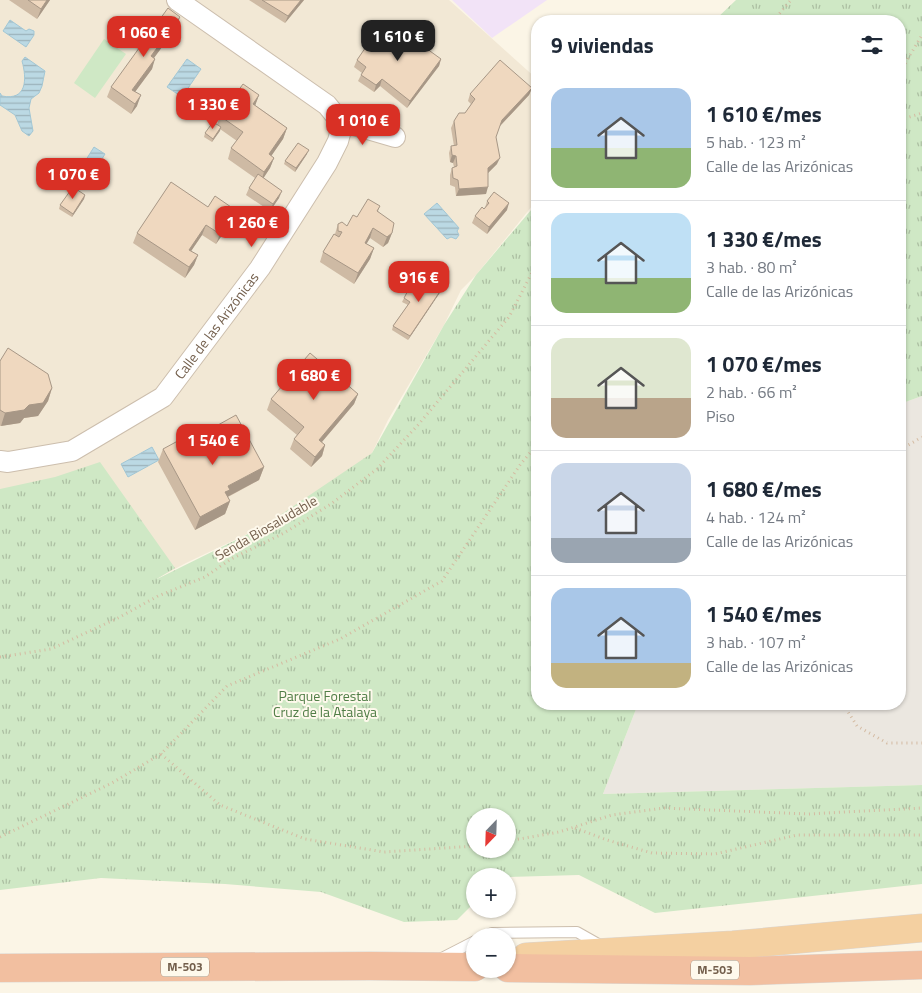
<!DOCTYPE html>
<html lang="es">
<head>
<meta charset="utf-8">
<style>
	body { margin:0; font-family:"Titillium Web",sans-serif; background:#f6f6f7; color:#1f2937; height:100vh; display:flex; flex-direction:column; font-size:19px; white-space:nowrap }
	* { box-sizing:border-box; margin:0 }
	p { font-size:16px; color:#747a83 }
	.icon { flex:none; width:28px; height:28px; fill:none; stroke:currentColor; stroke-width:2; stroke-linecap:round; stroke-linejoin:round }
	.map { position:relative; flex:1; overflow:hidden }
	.drawer { position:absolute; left:531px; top:15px; width:375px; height:695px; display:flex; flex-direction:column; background:#fff; border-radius:20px; box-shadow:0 1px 4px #0004 }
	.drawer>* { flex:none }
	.needle { width:32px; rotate:203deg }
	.buttons { position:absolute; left:466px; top:808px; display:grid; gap:10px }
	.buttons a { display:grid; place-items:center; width:50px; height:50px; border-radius:50%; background:#fff; box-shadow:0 1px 4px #0004; font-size:25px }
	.price { position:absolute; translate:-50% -42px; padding:0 11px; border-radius:10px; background:#d93025; color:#fff; font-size:16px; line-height:32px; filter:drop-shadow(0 1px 2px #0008) }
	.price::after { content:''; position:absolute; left:50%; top:30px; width:15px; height:11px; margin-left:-8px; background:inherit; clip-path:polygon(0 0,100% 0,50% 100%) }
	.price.on { background:#222; color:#fff }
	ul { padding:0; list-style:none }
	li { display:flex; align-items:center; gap:15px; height:125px; padding:0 20px }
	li+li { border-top:1px solid #e0e1e3 }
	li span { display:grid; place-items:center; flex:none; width:140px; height:100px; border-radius:15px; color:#555 }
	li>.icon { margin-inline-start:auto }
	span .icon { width:60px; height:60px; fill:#fffc; stroke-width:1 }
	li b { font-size:21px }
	h2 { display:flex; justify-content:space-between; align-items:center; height:60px; padding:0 20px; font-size:21px }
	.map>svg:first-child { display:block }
	.residential { fill:#f2e8d5 }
	.industrial { fill:#ebe7e0 }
	.education { fill:#f2e3f7 }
	.grass { fill:url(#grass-tufts); fill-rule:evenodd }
	.pitch { fill:#cfe8c5 }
	.water { fill:url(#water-rules); stroke:#a2c7d5 }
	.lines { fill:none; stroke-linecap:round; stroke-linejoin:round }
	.service-casing { stroke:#ccbead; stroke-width:12 }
	.minor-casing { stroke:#ccbead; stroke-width:22 }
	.trunk-casing { stroke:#dbd5d0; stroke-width:29 }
	.motorway-casing { stroke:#dbd5d0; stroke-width:29 }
	.path { stroke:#d4bba2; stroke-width:3; stroke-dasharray:1 4; stroke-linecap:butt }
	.service { stroke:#fff; stroke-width:10 }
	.minor { stroke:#fff; stroke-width:20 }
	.trunk { stroke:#f4d0a1; stroke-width:28 }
	.motorway { stroke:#f2bfa0; stroke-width:28 }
	.wall { fill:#cebaa4 }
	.shaded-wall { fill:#a79786 }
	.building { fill:#efd8bf; stroke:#a79786 }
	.labels { text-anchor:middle; stroke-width:4; stroke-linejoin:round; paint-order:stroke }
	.shield { fill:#fef9ec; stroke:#9d8d7c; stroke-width:1 }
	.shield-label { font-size:12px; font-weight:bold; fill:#735f4c }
	.street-label { font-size:14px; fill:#735f4c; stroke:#fef9ec }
	.park-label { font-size:14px; fill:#517e47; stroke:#fef9ec }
</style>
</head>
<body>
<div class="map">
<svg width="922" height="993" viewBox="0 0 922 993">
	<defs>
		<pattern id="grass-tufts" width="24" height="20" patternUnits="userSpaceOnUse" patternTransform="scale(1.25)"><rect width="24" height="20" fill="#cfe8c5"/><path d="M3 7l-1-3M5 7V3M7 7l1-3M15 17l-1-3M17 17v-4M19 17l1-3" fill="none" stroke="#acbfa2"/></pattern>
		<pattern id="water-rules" width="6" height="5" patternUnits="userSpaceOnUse" patternTransform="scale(1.25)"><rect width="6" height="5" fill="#bbd9e4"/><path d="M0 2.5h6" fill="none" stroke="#9cb3bb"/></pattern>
	</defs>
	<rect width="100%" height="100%" fill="#fbf5e6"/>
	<path class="residential" d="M0,0H449L537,79V200L476,275L461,290L444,325L388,420L372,453L335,487L264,526L186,563L135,590L0,636Z"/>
	<path class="industrial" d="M922,396V785L603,794L638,704H900V404Z"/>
	<path class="education" d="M452,0H547L492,38Z"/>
	<g class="grass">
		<path d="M736,0H922V396L900,404V21H714Z"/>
		<path d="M537,203L538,704H638L603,794L922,785V884L655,913L579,875L508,877L475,876V902L457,920L404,922L321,892L225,884L101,878L0,890V489L55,477L100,462L175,568L155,580L264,526L372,453L444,325L476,275ZM508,816V849H475V816Z"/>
	</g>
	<path class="pitch" d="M104,39L126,54L95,98L74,83Z"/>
	<g class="water">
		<path d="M10,20L26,31L29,29L34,31V35L26,47L3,31Z"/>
		<path d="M25,57L45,71L42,86L39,93L31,99L29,108L33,131L29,136L22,131L15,115L0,105V93L2,96C27,101 27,79 22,61Z"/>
		<path d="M187,59L201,69L182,97L167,87Z"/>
		<path d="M94,147L105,154L90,178L79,171Z"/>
		<path d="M437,203L459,228L457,231L459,235L456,239L451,237L447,239L424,214Z"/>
		<path d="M152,447L159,460L128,477L121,464Z"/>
	</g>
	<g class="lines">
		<defs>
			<g id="service">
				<path d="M485,936L492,933L577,932L600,945"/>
				<path d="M440,959L475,941"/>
			</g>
			<g id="minor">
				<path d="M340,121L395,137"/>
				<path id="s1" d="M0,461L8,462L72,451L163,397L260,268L327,163L338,141L341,130L340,121L327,105L177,0"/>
			</g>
			<path id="trunk" d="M526,957L733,945L922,928"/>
			<g id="motorway">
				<path d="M0,968L370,966L475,967"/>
				<path d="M508,968L750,971L922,965"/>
			</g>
		</defs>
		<use href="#service" class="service-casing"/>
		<use href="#minor" class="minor-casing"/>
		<use href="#trunk" class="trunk-casing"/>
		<use href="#motorway" class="motorway-casing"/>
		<g class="path">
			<path d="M773,21L791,0"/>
			<path d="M900,72L922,35"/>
			<path d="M900,120L922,113"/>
			<path d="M900,450L922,437"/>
			<path d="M0,657L51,649L118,618L158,596L205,577L231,559L284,533L331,504L377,469L418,425L509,317L538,261"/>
			<path d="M843,704L857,726L887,743H922"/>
			<path d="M161,754L220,805L305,839L384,852L475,846"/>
			<path d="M575,828L607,840L652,853L715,854L797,835H922"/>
			<path d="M0,837L112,783L161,754L227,686L340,639L442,581L520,465L538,443"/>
			<path d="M508,841L559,832L612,815L664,808L808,814L922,808"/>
		</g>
		<use href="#service" class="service"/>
		<use href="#minor" class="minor"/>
		<use href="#trunk" class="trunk"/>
		<use href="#motorway" class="motorway"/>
	</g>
	<g class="wall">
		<path d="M9,0H50L37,19Z"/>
		<path d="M249,0H304L285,23Z"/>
		<path d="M176,28L154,58L152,69L135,92L137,106L131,114L107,97L111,87Z"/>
		<path d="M374,44L441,59L439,66L407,108L380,86L374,92L358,81L362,73L354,67L357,60Z"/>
		<path d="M532,88L529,95L499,127L496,137L497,164L488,173L486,194L456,196L455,187L450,185V175L452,168L454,167L453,163L450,162L449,153L451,146H454L451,128L454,121L465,113L471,104L468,101L470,94Z"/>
		<path d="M259,95L255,105L287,128L283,139L271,156L274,158L270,168L263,178L279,198L270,211L246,195L249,188L255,178L228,159L231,148L237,141L220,129L212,142L204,137L205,133L217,125L220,116Z"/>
		<path d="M307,154L295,172L284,164L285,161Z"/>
		<path d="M85,195L84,199L72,217L59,209L60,205Z"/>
		<path d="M487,201L507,210L487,234L472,223L475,216L485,208Z"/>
		<path d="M380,206L378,211L392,233L388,243L383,247L370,238L366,244L374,248L370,259L354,284L320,262L323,252L335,234L338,224L347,226L357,217Z"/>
		<path d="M208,207H231L226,219L228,221L225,231L216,244L202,235L191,251L198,255L194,265L185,278L133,243L137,233Z"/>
		<path d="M445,285L408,340L392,330L393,326L408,305L402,302L404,298L418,291Z"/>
		<path d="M0,361L52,388L48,401L38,416L24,418L20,423L0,426Z"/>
		<path d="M358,394L354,404L322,442L325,445L322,456L311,467L290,449L294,439L297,435L267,410L271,399Z"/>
		<path d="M218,425L264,467L259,480L228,497L230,501L225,514L195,530L158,462L163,449L212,457L221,452L213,438Z"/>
	</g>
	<g class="shaded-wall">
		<path d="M47,0H50L37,19L41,9Z"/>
		<path d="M301,0H304L285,23L288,16Z"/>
		<path d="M180,17L176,28L148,66L151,56Z"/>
		<path d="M155,59L152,69L129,100L132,90Z"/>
		<path d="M441,59L439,66L407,108L410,101Z"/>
		<path d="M382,79L380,86L374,92L376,85Z"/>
		<path d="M532,88L529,95L499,127L502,120Z"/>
		<path d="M141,95L137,106L131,114L135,104Z"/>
		<path d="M259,95L255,106L253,104Z"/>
		<path d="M221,127L220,131L212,142L213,139Z"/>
		<path d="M287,128L283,139L265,165L269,154Z"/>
		<path d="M309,150L307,154L295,172L296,168Z"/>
		<path d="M452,155L456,156L453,163L450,162Z"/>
		<path d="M274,158L270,168L261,182L264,172Z"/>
		<path d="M500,158L497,164L486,175L488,168Z"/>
		<path d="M488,187L486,194L456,196L459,189Z"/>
		<path d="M282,191L279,198L270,211L273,204Z"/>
		<path d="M85,195L84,199L72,217L73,214Z"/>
		<path d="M509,203L507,210L487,234L489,227Z"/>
		<path d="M231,207L227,217L219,228L223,218Z"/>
		<path d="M228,221L225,231L216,244L220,234Z"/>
		<path d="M206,225L202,235L185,260L189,250Z"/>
		<path d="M373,228L370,238L361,253L365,243Z"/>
		<path d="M392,233L388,243L383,247L387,237Z"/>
		<path d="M374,248L370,259L354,284L358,273Z"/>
		<path d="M198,255L194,265L185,278L189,267Z"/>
		<path d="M447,281L445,285L408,340L410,336Z"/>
		<path d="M52,388L48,401L38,416L24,418L20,423L1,426L5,413L29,405Z"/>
		<path d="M358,394L354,404L315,450L319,440Z"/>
		<path d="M325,445L322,456L311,467L315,457Z"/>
		<path d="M264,467L259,480L227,497L225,492L228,486Z"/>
		<path d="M230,501L225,514L195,530L200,517Z"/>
	</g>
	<g class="building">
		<path d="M28,0H47L41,9Z"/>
		<path d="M262,0H301L288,16Z"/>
		<path d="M168,8L180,17L151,56L155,59L132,90L141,95L135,104L111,87Z"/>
		<path d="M391,23L441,59L410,101L382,79L376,85L361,75L366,67L357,60L370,41L374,44Z"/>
		<path d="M500,60L532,88L502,120L496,137L500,158L488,168V187L459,189L458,180L453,178L452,168L457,166L456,156L452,155L451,146L457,145L454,121L459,113H465L475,99L470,94Z"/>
		<path d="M243,84L259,95L253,104L287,128L269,154L274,158L264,172L231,148L243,132L220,116Z"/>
		<path d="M213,122L221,127L213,139L205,133Z"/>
		<path d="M298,143L309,150L296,168L285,161Z"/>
		<path d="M258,174L282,191L273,204L249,188Z"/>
		<path d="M171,182L208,207L215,196L231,207L223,218L228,221L220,234L206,225L189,250L198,255L189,267L137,233Z"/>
		<path d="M73,187L85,195L73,214L60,205Z"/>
		<path d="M494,192L509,203L489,227L475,216L482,207L484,209L489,203L487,201Z"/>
		<path d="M368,199L380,206L377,211L394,223L392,233L387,237L373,228L365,243L374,248L358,273L323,252L334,234L339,237L342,232L338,231V224L342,222L347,226L353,215L357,217Z"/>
		<path d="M431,271L447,281L410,336L393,326L410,302L404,298L411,285L418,291Z"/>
		<path d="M8,348L48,374L52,388L43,403L29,405L24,410L5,413L0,410V361Z"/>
		<path d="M310,353L358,394L319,440L325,445L315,457L294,439L304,427L271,399Z"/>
		<path d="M236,415L264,467L228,486L230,490L225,492L230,501L200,517L163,449L198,430L212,457L230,447L218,425Z"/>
	</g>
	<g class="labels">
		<g class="shield">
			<rect x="161" y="957.5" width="48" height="19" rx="4"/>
			<rect x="691" y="960.5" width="48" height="19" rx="4"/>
		</g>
		<g class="shield-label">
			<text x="185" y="971">M-503</text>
			<text x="715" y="974">M-503</text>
		</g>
		<g class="street-label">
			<text dy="5" stroke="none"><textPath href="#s1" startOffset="268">Calle de las Arizónicas</textPath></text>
			<text transform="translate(266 528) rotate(-30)" y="5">Senda Biosaludable</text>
		</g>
		<g class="park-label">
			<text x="325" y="701">Parque Forestal<tspan x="325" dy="16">Cruz de la Atalaya</tspan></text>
		</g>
	</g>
</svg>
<div class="buttons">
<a><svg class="needle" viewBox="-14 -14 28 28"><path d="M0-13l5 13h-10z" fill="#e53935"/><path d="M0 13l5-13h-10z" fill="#747a83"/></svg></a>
<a>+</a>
<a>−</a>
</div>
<b class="price" style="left:144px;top:58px">1 060 €</b>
<b class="price on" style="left:398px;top:62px">1 610 €</b>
<b class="price" style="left:213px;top:130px">1 330 €</b>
<b class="price" style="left:363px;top:146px">1 010 €</b>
<b class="price" style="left:73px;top:200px">1 070 €</b>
<b class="price" style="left:252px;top:248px">1 260 €</b>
<b class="price" style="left:419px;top:303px">916 €</b>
<b class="price" style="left:314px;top:401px">1 680 €</b>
<b class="price" style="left:213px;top:466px">1 540 €</b>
<section class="drawer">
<h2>9 viviendas<svg class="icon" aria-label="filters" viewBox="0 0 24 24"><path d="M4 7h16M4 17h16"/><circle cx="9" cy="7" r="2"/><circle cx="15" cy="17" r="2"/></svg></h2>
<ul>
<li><span style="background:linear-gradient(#a9c7e8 60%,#8fb573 0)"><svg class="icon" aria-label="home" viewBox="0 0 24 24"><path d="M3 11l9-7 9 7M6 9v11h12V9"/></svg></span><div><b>1 610 €/mes</b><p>5 hab. · 123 m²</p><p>Calle de las Arizónicas</p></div></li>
<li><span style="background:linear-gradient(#bfe0f5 65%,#8fb573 0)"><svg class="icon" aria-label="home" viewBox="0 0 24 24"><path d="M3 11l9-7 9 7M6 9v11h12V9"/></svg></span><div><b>1 330 €/mes</b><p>3 hab. · 80 m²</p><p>Calle de las Arizónicas</p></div></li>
<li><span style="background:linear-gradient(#dfe7d0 60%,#b9a48a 0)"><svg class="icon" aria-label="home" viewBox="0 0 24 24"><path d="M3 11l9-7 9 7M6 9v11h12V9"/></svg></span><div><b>1 070 €/mes</b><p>2 hab. · 66 m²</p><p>Piso</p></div></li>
<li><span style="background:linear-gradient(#c9d6e8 75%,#9aa5b1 0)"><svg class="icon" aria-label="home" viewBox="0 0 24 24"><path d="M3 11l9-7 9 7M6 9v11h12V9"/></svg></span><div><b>1 680 €/mes</b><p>4 hab. · 124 m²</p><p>Calle de las Arizónicas</p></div></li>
<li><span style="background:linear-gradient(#a9c7e8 75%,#c2b280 0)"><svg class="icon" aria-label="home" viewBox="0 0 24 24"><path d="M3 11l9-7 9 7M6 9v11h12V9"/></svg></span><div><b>1 540 €/mes</b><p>3 hab. · 107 m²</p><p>Calle de las Arizónicas</p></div></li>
</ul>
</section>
</div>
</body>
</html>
